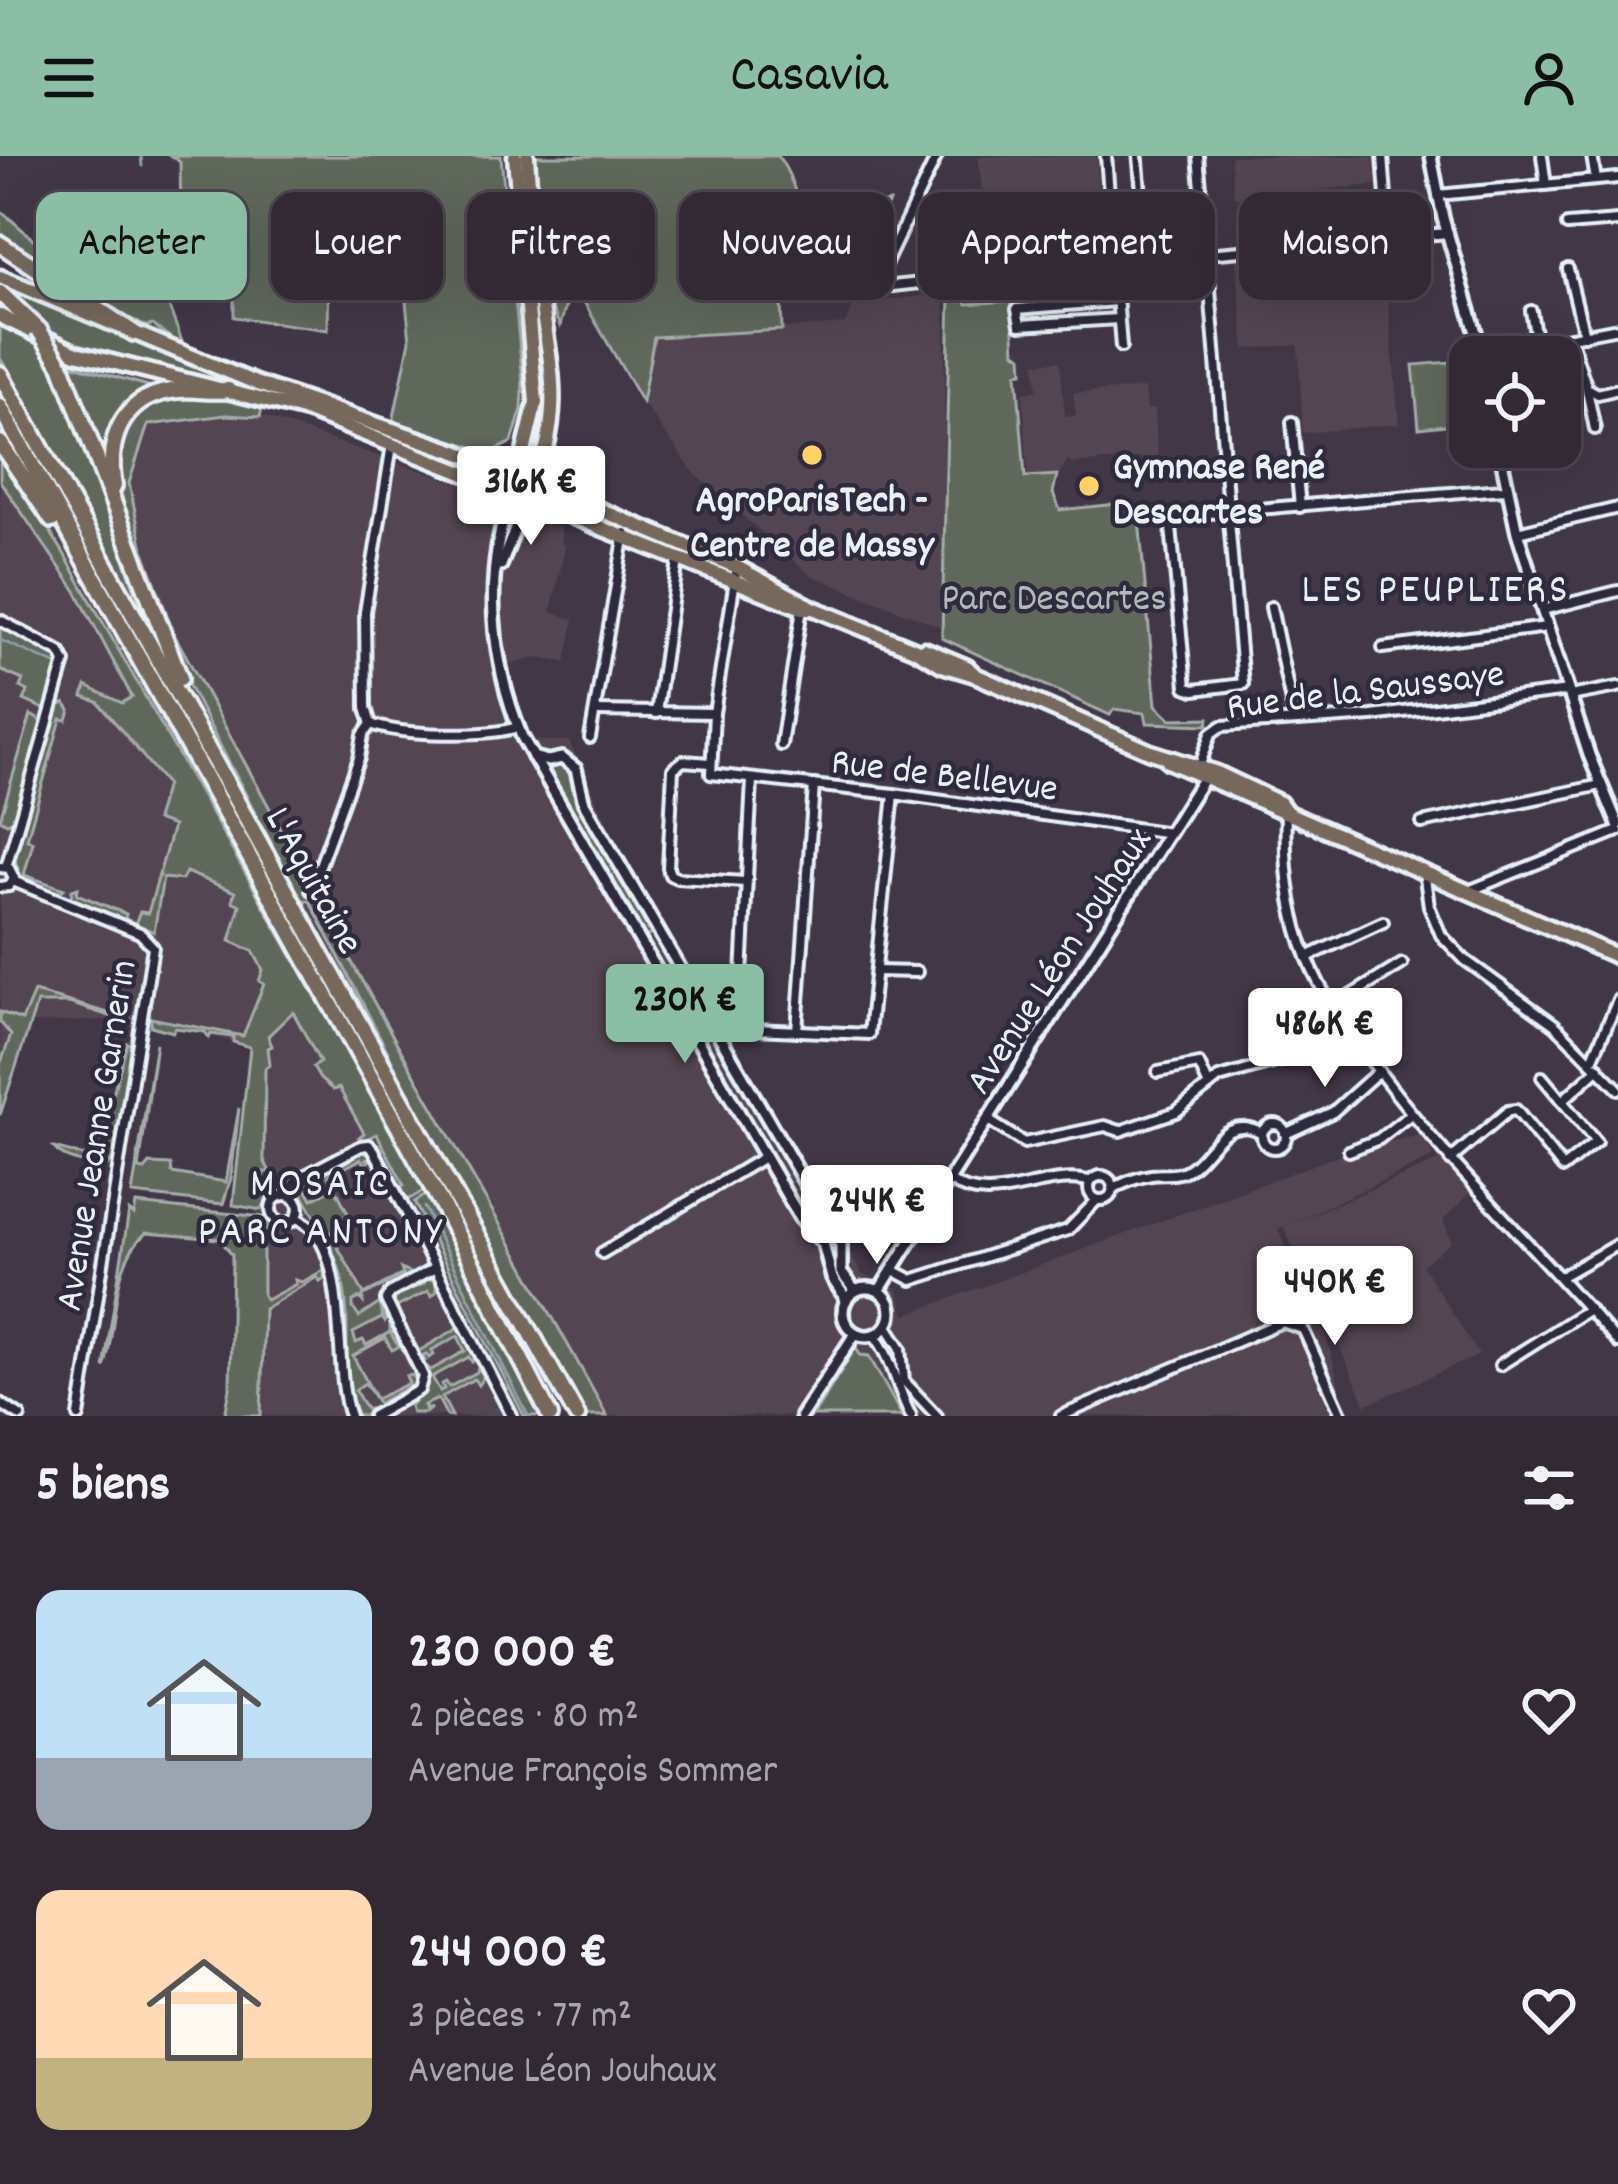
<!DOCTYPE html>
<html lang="fr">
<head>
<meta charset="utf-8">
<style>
	body { margin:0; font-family:Dekko,sans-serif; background:#3d3541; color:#f1f3f6; height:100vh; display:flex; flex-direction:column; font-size:45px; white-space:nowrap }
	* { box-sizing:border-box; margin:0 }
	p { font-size:39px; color:#a8a6ad }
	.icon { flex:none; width:66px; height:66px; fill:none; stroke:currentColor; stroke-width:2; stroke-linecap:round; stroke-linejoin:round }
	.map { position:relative; height:1260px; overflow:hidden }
	.sheet { display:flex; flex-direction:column; background:#322935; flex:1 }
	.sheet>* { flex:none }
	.guide { position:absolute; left:36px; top:36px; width:1548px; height:108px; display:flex; gap:24px }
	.controls { position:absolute; left:1449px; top:180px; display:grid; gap:24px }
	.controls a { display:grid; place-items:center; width:132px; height:132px; border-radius:24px; background:#322935; box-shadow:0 12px 48px #0002,0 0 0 3px #4d4550; font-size:60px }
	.price { position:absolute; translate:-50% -102px; padding:0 27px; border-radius:12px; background:#fff; color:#222; font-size:39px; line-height:78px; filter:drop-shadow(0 3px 6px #0008) }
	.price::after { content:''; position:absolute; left:50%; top:72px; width:36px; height:27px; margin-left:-18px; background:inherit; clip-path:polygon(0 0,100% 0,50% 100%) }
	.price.on { background:#8abfa5; color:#111 }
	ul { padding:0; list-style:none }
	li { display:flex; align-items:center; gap:36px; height:300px; padding:0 36px }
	li span { display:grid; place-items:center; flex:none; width:336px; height:240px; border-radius:24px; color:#555 }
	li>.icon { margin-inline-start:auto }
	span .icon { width:144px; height:144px; fill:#fffc; stroke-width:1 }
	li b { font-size:51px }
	h2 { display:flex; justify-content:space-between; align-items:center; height:144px; padding:0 36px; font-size:51px }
	.pill { padding:0 42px; border-radius:24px; background:#322935; box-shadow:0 12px 48px #0002,0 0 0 3px #4d4550; font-size:42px; line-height:108px }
	.pill.on { background:#8abfa5; color:#111 }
	header { display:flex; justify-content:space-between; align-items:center; height:156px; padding:0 36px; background:#8abfa5; color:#111; font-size:54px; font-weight:600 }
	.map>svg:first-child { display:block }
	.built { fill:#524451 }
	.green { fill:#61685b; stroke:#a4acaa; stroke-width:3 }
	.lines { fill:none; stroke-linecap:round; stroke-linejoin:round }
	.stream { stroke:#8d9fac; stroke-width:3 }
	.pedestrian-casing { stroke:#e8f1f8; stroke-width:15 }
	.minor-casing { stroke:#e8f1f8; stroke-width:16 }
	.tertiary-casing { stroke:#e8f1f8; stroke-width:18 }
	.primary-casing { stroke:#e8f1f8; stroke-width:21 }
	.motorway-casing { stroke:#e8f1f8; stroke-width:22 }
	.pedestrian { stroke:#2f2a3d; stroke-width:6 }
	.minor { stroke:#2f2a3d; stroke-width:8 }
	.tertiary { stroke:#2f2a3d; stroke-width:9 }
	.primary { stroke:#76695c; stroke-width:12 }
	.motorway { stroke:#76695c; stroke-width:14 }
	.motorway-bridge-casing { stroke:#e8f1f8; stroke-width:22; stroke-linecap:butt }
	.motorway-bridge { stroke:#76695c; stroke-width:14 }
	.poi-dot { fill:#ffd166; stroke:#2f2a3d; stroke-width:4.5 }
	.labels { text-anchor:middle; stroke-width:9; stroke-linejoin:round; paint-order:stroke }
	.poi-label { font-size:39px; font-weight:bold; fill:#e8f1f8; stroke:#2f2a3d; text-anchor:start }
	.park-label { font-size:39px; fill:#b2bab9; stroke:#2f2a3d }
	.street-label { font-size:39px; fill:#e8f1f8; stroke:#2f2a3d }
	.neighbourhood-label { font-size:42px; letter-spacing:3px; fill:#e8f1f8; stroke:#2f2a3d }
</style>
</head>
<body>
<header><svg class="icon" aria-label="menu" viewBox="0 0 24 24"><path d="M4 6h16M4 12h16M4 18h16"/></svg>Casavia<svg class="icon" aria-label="person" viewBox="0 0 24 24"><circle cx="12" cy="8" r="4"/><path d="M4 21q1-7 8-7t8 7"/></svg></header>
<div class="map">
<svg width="1618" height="1260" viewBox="0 0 1618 1260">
	<rect width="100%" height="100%" fill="#423747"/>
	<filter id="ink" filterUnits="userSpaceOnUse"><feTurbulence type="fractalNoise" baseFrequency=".00833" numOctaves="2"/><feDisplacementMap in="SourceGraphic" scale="24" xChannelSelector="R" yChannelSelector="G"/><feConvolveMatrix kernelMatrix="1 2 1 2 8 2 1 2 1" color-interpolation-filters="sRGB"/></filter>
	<g filter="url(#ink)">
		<g class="built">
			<path d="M978,0H1096L1105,98L990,106Z"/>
			<path d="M1230,0H1373L1376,29L1234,41Z"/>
			<path d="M1319,96L1321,119L1419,109L1421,139L1388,144L1399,268L1303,277L1298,189L1245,193L1236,105Z"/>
			<path d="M945,137L944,411L941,471L810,419L695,318L642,246L653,181L845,168L854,148Z"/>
			<path d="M0,164L22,177L477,334L561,372V388H566L551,456L574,463L566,506L537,501L505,510L516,561L529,584L569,585L612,677L862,1118L897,1132L905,1159L1359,992L1421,979L1434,1001L1289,1068L1440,1004L1471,1036L1443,1064L1452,1086L1422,1109L1479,1199L1366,1249L1283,1070L1278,1074L1323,1166L1347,1260H255V893L151,862L19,868L0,911Z"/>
			<path d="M1060,205L1065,260L1076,259L1073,237L1145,232L1147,253H1154L1158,301L1071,308L1069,303L1058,319L1028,320L1023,237L1037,234L1035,207Z"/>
		</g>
		<g class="green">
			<path d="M171,0H501L523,226L522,253L512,286L494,295L483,294L393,266L410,184L404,126L313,116L329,119L328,174L234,161V114L182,113L180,6Z"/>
			<path d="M533,0H778C810,45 800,95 797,147L781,144L782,174L654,181L642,246L584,146H567L560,170C534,121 537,54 533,0Z"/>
			<path d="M1293,37L1295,78L1271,79L1270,74L1251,75L1248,41Z"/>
			<path d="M889,46L847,132L803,139L822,59Z"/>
			<path d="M0,54L50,98L80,115L89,74L156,116L184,191L153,169L145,170L83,138L0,78Z"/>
			<path d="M0,128L265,236L118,205L64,185L46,175Z"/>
			<path d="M950,137H961L967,148L1012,145L1015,195L1022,200L1023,216L1017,217L1025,321L1057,319L1053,337L1060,354L1117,348L1138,352L1156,549L1171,563L1209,562L1208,569L1147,567L1145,557L1114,553L1110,559L942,482Z"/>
			<path d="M0,166L41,186L53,202L144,460L0,202Z"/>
			<path d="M1450,206L1455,268L1419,272L1413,209Z"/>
			<path d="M67,207L152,231C122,248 111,268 104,302L88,252Z"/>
			<path d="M175,238L179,243L232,245L262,253L260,261L226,259L148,269L129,327L143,393L174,478L273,658L308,732L316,740C409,916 513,1085 607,1260H586L435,988L310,745L301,744L178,509L127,364L115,305L124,267L144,248Z"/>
			<path d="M0,298L62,394L425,1034L410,1043L403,1041L399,1033L404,1029L377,978L365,984L359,981L364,977L339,932L333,934L320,923L313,911L320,906L293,856L268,880L272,890L268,892L270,909L265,912L264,1004L270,1016H263L264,1025L275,1026L279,1034L261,1054L233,1049L250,891L233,886V881L211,878L209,882L205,876L175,872L173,876L151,870V862L243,880L264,828L259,825L263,814L253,795L230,785L240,749L232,745L235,736L186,716L182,724L163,722L154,776L71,742L72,734L78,732L77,738L126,758L125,763L135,767L140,756L148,757L173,670L156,664L166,628L98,546L83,541L86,530L122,547L132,541L76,435L0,325Z"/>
			<path d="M0,470L57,499L59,509L48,551L44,553L24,544L28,535L20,531L23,524L0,514Z"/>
			<path d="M65,547L70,554L67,564L61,563L27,683L33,686L24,719L64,733L59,738L20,719L15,704L58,550Z"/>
			<path d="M31,559L43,566L15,664L7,667L0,663Z"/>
			<path d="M560,606L572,613L578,636L655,776L642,783L548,620L552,608Z"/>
			<path d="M34,836L130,863L129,866L69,847H37L0,959V909L11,879L0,866V856L22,864Z"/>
			<path d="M127,887L134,888L116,1003L106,1010C90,1009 63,1004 54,992L95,1003Z"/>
			<path d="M156,887L139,1013L145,1014L150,1008L171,1009L172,1017L226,1026L239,952L231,1022L223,1048L132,1038Z"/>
			<path d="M365,994L372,997L370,1003L365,1002L369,1005L365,1008L361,1003L329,1020L348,1057L345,1068L330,1077L364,1138L403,1118L401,1113L409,1117L406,1123L403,1119L363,1140V1146L360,1142L353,1145V1152L359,1161L380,1147L382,1160H388L385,1166L382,1162L353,1177L356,1187L363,1184L366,1189L390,1176V1171L395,1174L391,1178L397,1188L402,1189L392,1194L385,1182L353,1200L376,1243L409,1227L406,1220L412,1219L418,1226L414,1234L410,1230L381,1246V1251L365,1227L355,1234L366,1253H371L365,1260H358C340,1220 351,1180 345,1139C339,1096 316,1064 297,1028L308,1025L305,1030L312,1043L326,1036L319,1023L314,1024V1019L318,1021L332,1014V1009L335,1013Z"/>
			<path d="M427,1038L542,1260H524L414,1046Z"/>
			<path d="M136,1048L263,1061L268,1071L263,1088V1139L266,1144L296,1128L295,1124L302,1126L324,1114V1123L320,1125L317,1121L264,1153L261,1260H225L230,1232L232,1099L220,1083L146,1077C109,1109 119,1168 104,1212L129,1055L134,1059Z"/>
			<path d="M425,1122L436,1125V1136L431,1140L428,1135L395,1152L419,1195L459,1171L457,1167L476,1203L472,1206L469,1201L432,1221L440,1235L444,1233L442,1228L446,1226L449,1231L477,1216L478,1210L484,1220L478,1229L474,1223L442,1241L452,1260H447L438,1243L424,1249L426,1254L431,1252L425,1257H412L410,1250L426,1230V1210L431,1214L465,1195L458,1180L432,1194L434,1199L429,1202L426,1198L422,1200L425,1204H420L391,1150L393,1140L424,1128Z"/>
			<path d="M856,1191L860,1199L869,1200L902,1260H813Z"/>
		</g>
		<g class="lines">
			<g class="stream">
				<path d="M141,0L142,10"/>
				<path d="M0,484L55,508"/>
				<path d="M424,1051L528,1260"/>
			</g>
			<defs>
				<path id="pedestrian" d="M1138,0L1147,104"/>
				<g id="minor">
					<path d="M937,0L874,132L1114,106L1448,77"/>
					<path d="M1106,0L1121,191"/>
					<path d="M1198,0C1215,176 1227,352 1243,528L1194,534L1186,531L1170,360C1282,352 1394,340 1506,333"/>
					<path d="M1383,0L1389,82"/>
					<path d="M1542,0L1546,29"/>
					<path d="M1592,0L1596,24"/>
					<path d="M1438,39L1618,22"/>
					<path d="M1567,69L1618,65"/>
					<path d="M1568,113L1584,179"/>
					<path d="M1116,145L1017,153L1020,169L1118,163"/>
					<path d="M1531,155L1537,188"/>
					<path d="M1570,181L1587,232L1598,238L1618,233"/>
					<path d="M1482,198L1618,172"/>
					<path d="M1587,234L1595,273"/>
					<path d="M1292,266L1300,351"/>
					<path d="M1517,376L1618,352"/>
					<path d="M737,411L714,557L711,618L894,638L1170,677"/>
					<path d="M1271,451L1295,565"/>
					<path d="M1542,454L1618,435"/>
					<path d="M0,464L60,496L65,506L6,711"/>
					<path d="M1383,492L1547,471"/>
					<path d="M1570,540L1618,531"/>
					<path d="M596,555L714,557"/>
					<path d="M656,557L678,404"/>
					<path d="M371,568L366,552L365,456L392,289"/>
					<path d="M371,568C402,580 487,581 518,571"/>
					<path d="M590,582L625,377"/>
					<path d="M781,589L802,452"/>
					<path d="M711,607L683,605L673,613L668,712L670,719L677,722L746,726"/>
					<path d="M1198,614L1211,578L1222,570L1372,560L1568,535"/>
					<path d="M752,624L740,859L744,868L754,873L869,878L894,638"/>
					<path d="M1286,657C1284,705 1289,756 1307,801C1324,845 1353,881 1381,918C1453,1014 1540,1096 1618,1187"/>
					<path d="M1422,667L1601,629"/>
					<path d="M0,711L9,712L14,722L9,730L0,731"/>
					<path d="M1424,715L1429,750L1441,779L1465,804L1555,869L1618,933"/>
					<path d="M13,725L140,777L153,791L79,1260"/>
					<path d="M311,734L359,602L363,579L371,568"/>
					<path d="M1471,734L1618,675"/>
					<path d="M1307,801L1383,766"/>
					<path d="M876,815L917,816"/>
					<path d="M1332,851L1402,808"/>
					<path d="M797,875L814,629"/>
					<path d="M1592,904L1618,844"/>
					<path d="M1158,916L1199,908L1209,930"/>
					<path d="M1542,921L1562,945"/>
					<path d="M988,964L1024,987L1105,970L1120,975L1176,956L1219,922L1355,884"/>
					<circle cx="1274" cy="980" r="12"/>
					<path d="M1285,978L1333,956L1379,915"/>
					<path d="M1349,995L1379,983L1411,958"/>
					<path d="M1450,1004L1508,955L1516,954L1563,1012L1596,986L1562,945L1599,912"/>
					<circle cx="1101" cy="1032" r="12"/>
					<path d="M950,1025C992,1054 1041,1015 1089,1025"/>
					<path d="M1114,1032C1126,1026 1138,1021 1151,1019C1165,1017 1178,1021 1190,1012C1213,996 1224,957 1260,976"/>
					<circle cx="285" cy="1053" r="14"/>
					<path d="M290,1039L296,1024L361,990L369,989L374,994L512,1260"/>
					<path d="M297,1062C352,1086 331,1210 350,1260"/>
					<path d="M602,1097L764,1001"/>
					<path d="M893,1114L912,1124L1068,1074L1096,1045"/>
					<path d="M1562,1120L1618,1088"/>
					<path d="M887,1170L901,1192L904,1225L937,1260"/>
					<path d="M874,1179C893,1202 897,1234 911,1260"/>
					<path d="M1500,1209L1589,1153"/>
					<path d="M0,1247L20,1260"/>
					<path d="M373,1260L419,1234L423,1220L386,1144L390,1137L435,1112"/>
					<path d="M1061,1260L1282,1166L1303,1173L1342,1260"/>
				</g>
				<g id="tertiary">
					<path d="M1431,0L1443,62L1483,201"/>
					<path d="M1499,291L1517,376L1589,599L1618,669"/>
					<path d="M513,335C482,415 490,503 522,581L800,1062L823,1087L832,1122L846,1143"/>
					<path d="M501,409L527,342"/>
					<path d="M533,601L548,605L562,602L576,613L584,647L841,1089V1116L855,1135"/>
					<circle cx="867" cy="1156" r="24"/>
					<path d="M879,1135L1203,623"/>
					<path d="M801,1260L855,1178"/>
				</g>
				<g id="primary">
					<path d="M515,0L536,246L517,325"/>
					<path d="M527,0C530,43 533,87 539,130C549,207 566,254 533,330"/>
					<path d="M0,121L258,228L457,296L579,345L737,411L813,452L914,493L942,509L975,519L1151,596L1217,617L1280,647L1286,655"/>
					<path d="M0,160L76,197L307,255L802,452H811"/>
					<path d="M924,493L967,511L974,518"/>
					<path d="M1168,605L1618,801"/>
				</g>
				<g id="motorway">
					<path d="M0,88L134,177"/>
					<path d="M0,137L39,174"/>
					<path d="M61,209L180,522"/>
					<path d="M0,218L577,1260"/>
					<path d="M0,251L442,1049L550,1260"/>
					<path d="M0,287L52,364"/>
					<path d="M114,330C105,280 125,238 179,234C196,232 211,237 228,234"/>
				</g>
			</defs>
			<use href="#pedestrian" class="pedestrian-casing"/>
			<use href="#minor" class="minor-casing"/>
			<use href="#tertiary" class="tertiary-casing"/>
			<use href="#primary" class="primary-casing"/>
			<use href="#motorway" class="motorway-casing"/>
			<use href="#pedestrian" class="pedestrian"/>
			<use href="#minor" class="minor"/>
			<use href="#tertiary" class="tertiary"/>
			<use href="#primary" class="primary"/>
			<use href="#motorway" class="motorway"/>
			<defs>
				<path id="motorway-bridge" d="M39,174L61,209"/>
			</defs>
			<use href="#motorway-bridge" class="motorway-bridge-casing"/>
			<use href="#motorway-bridge" class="motorway-bridge"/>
		</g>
	</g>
	<g class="poi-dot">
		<circle cx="812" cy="299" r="12"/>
		<circle cx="1089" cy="330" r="12"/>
	</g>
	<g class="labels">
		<g class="poi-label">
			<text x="1113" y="322">Gymnase René<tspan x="1113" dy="45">Descartes</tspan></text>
			<text x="812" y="355" text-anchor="middle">AgroParisTech -<tspan x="812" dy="45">Centre de Massy</tspan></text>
		</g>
		<g class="park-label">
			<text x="1054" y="453">Parc Descartes</text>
		</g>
		<g class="street-label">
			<text transform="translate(1365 531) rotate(-7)" y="14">Rue de la Saussaye</text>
			<text transform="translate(945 616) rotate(7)" y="14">Rue de Bellevue</text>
			<text transform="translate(317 723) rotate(61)" y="14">L'Aquitaine</text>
			<text transform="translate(1056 803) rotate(-57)" y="14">Avenue Léon Jouhaux</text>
			<text transform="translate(93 979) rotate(-81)" y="14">Avenue Jeanne Garnerin</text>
		</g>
		<g class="neighbourhood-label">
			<text x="1436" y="445">LES PEUPLIERS</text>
			<text x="321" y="1039">MOSAIC<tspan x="321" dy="48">PARC ANTONY</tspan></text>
		</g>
	</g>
</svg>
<div class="controls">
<a><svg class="icon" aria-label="locate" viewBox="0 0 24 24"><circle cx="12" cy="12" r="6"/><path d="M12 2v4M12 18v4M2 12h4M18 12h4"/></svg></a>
</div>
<b class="price" style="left:531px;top:392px">316K €</b>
<b class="price on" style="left:685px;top:910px">230K €</b>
<b class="price" style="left:1325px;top:934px">486K €</b>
<b class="price" style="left:877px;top:1111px">244K €</b>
<b class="price" style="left:1335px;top:1192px">440K €</b>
<div class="guide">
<a class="pill on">Acheter</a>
<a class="pill">Louer</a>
<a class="pill">Filtres</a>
<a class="pill">Nouveau</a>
<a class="pill">Appartement</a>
<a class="pill">Maison</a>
</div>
</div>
<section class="sheet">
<h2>5 biens<svg class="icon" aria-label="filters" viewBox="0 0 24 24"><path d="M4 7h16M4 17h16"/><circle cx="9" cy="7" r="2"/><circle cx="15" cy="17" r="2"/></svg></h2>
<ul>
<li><span style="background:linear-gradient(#bfe0f5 70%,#9aa5b1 0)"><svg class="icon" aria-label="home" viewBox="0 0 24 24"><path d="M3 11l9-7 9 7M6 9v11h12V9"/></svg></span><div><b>230 000 €</b><p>2 pièces · 80 m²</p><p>Avenue François Sommer</p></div><svg class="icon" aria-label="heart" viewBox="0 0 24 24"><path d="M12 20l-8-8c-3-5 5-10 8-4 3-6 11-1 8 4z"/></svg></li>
<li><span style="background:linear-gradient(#ffd9b3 70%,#c2b280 0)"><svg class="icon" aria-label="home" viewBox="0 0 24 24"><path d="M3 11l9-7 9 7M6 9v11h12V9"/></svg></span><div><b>244 000 €</b><p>3 pièces · 77 m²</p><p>Avenue Léon Jouhaux</p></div><svg class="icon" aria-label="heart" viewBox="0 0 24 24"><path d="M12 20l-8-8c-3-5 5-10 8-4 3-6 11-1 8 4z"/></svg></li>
</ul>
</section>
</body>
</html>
